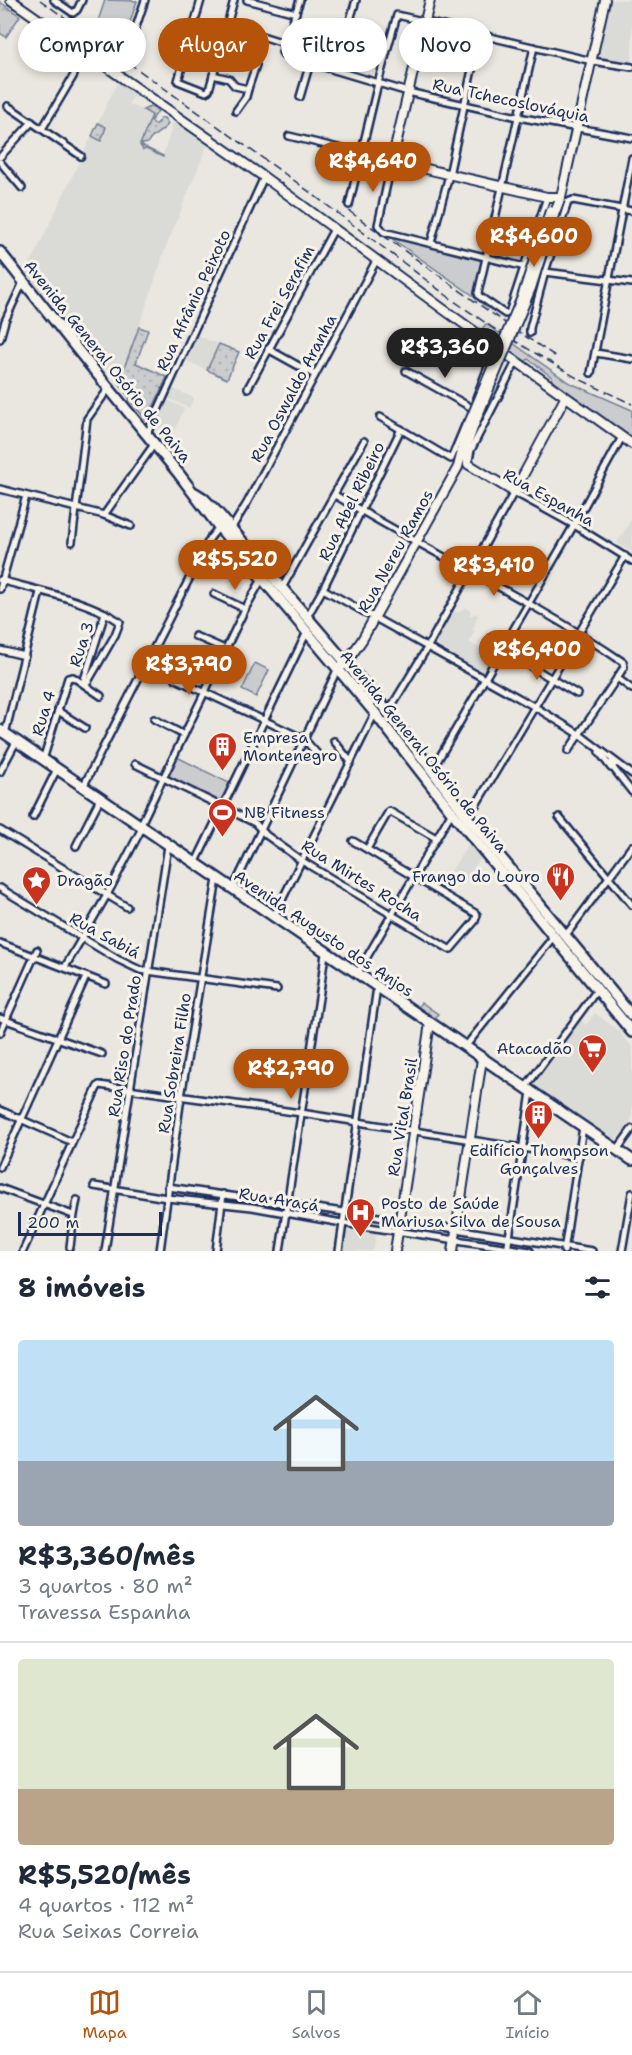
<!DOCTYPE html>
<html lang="pt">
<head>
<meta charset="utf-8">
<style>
	body { margin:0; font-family:"Shantell Sans",sans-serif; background:#f6f6f7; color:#1f2937; height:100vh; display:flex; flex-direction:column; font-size:22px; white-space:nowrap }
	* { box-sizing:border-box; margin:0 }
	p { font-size:20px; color:#747a83 }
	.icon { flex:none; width:33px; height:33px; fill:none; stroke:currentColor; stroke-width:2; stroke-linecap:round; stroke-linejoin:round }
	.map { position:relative; height:1251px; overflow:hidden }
	.panel { display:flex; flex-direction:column; background:#fff; flex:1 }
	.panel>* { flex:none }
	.top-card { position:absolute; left:18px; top:18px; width:597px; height:54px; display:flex; gap:12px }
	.scale { position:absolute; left:18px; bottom:15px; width:144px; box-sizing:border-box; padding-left:6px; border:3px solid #1b2f5e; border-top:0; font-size:16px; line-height:21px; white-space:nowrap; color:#1b2f5e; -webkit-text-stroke:4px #f7f3e8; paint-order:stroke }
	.price { position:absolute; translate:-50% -51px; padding:0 14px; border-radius:21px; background:#b45309; color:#fff; font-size:20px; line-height:39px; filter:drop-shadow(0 2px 3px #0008) }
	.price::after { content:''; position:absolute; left:50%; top:36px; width:18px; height:14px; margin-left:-9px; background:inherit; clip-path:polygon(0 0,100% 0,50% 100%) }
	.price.active { background:#222; color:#fff }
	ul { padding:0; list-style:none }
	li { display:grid; align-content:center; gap:12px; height:318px; padding:0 18px }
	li+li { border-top:2px solid #e0e1e3 }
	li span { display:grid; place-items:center; height:186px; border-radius:6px; color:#555 }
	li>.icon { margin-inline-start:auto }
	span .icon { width:108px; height:108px; fill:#fffc; stroke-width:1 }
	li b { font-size:26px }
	h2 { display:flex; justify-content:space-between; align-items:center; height:72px; padding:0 18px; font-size:26px }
	.tag { padding:0 21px; border-radius:27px; background:#fff; box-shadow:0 3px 9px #0003; font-size:21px; line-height:54px }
	.tag.active { background:#b45309; color:#fff }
	.dock { display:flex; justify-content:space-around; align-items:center; height:84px; border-top:2px solid #e0e1e3; background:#fff; font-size:16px; color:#747a83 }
	.dock a { display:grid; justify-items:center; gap:3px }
	.dock .active { color:#b45309 }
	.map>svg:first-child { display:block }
	.built { fill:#dadad6 }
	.grass { fill:url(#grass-dots); stroke:#737e96; stroke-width:1.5 }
	.forest { fill:url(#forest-firs); stroke:#737e96; stroke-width:1.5 }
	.park { fill:#cbcccd; stroke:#737e96; stroke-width:1.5 }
	.garden { fill:url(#garden-furrows); stroke:#737e96; stroke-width:1.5 }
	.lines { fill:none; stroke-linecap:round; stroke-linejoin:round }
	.street-casing { stroke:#1b2f5e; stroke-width:10 }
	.secondary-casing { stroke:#1b2f5e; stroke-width:12 }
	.primary-casing { stroke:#1b2f5e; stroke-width:14 }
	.street { stroke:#f7f3e8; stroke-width:5 }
	.secondary { stroke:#f7f3e8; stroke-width:8 }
	.primary { stroke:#f7f3e8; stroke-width:9 }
	.rail { stroke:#1b2f5e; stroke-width:1.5; stroke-dasharray:9 4.5; stroke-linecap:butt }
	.secondary-bridge-casing { stroke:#1b2f5e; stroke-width:12; stroke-linecap:butt }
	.secondary-bridge { stroke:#f7f3e8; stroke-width:8 }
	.labels { text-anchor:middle; stroke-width:6; stroke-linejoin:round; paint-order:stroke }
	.street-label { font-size:16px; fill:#1b2f5e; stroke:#f7f3e8 }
	.poi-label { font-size:16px; fill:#1b2f5e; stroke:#f7f3e8; text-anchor:start }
</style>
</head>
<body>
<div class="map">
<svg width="632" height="1251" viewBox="0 0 632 1251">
	<defs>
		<pattern id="grass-dots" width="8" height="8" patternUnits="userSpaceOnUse" patternTransform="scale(1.5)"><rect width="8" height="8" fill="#cbcccd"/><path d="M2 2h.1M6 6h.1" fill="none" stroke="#aeb0b2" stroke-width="1.8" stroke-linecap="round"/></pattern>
		<pattern id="forest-firs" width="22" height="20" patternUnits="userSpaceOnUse" patternTransform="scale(1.5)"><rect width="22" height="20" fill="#cbcccd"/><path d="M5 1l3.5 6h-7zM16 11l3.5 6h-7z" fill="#aeb0b2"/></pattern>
		<pattern id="garden-furrows" width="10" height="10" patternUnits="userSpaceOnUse" patternTransform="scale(1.5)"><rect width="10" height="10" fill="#cbcccd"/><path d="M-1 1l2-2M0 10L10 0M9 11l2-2" fill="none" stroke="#aeb0b2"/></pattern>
	</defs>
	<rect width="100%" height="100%" fill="#eae7e0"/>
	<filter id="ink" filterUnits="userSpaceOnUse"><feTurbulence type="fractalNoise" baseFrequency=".0167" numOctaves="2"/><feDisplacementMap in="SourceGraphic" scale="12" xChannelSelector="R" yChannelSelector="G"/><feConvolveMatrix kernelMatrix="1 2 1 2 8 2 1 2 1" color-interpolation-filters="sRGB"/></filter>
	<g filter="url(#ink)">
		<g class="built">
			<path d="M608,0H632V64L595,57Z"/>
			<path d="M118,81L137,93L128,104L152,114L142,146L163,155L174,121L207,146L161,259H162L139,327L118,384L105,367L102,372L25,275Z"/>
			<path d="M196,335L218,344L207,370L185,360Z"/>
			<path d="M172,388L194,398L189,408L168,398Z"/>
			<path d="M167,400L184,408L170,443L156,425Z"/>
			<path d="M632,518V552L617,543Z"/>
			<path d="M465,607L471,611L470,615H473L474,613L478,615L473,630L475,631L469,642L494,657L485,674L435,644L453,611L458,613Z"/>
			<path d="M470,842L482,856L466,881L450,872Z"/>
			<path d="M595,1013L619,1031L632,1047V1119L616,1140L535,1087V1084L581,1020L586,1025Z"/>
			<path d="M348,1228L377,1233L373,1251H342L345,1229Z"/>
		</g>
		<g class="grass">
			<path d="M151,106L158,111L151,121L156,125L161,118H164L168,124C163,132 152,134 148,143L142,144V146L163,156V157L146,149L143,150L140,145L152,115L143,110Z"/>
			<path d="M98,123L106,127L101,141L92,136Z"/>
			<path d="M139,327L148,330L136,363L167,377L147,421L132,403L119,382Z"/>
			<path d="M219,344L239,352L227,379L207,370Z"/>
		</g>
		<path class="forest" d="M0,2L20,16L6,37L0,33Z"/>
		<g class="park">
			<path d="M105,0L137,1L126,34L97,24Z"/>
			<path d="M388,236L482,260L474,296Z"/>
			<path d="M486,324L568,382L632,410V440L551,383L552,377L528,359L524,363L480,331Z"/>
			<path d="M255,663L269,670L256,697L242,690Z"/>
			<path d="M175,756L229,783L221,802L165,775Z"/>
		</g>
		<path class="garden" d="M421,1002L438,1014L434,1020L417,1009Z"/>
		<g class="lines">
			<defs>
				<g id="street">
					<path d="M54,0L73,13L77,10L82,0"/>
					<path d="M201,0L178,81L206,92L209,90L234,0"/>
					<path d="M247,0L296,13"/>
					<path d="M300,0L282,52L284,55L408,92L518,117L632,138"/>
					<path d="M227,25L284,43"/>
					<path d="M129,44L135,30L145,0"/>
					<path d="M534,47L478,293L479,296L505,314L509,313L547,197"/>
					<path d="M335,70L356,0"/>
					<path d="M213,75L229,79L235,86L248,89L256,65"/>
					<path d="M300,97L310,63"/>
					<path d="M8,106L81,156"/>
					<path d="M236,111L246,97L248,89"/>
					<path d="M42,129L74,75"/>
					<path d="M289,136L392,161L378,225L384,232L525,267"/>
					<path d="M0,157L32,122"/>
					<path d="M0,162L22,188"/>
					<path d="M349,205L378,83L397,15L592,61L632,67"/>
					<path d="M431,243L449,175L480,33"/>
					<path d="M545,272L632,283"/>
					<path d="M530,333V328L545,272L568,202L573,200L632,211"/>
					<path d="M0,339L5,321L24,280"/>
					<path d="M268,349L315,375"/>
					<path d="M596,353L632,359"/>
					<path d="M406,371L472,408"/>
					<path d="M591,373L632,158"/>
					<path d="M248,388L334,229"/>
					<path d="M476,398L496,346"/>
					<path d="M380,417L451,459L466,423"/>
					<path d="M147,434L264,177"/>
					<path d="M469,460L471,450L516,362"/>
					<path d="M0,489L104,515L131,526"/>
					<path d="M335,495C430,553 531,599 623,662L624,667L617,678L568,751"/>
					<path d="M104,515L155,443"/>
					<path d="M231,529L247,503L377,259"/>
					<path d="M72,542L87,419L109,388"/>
					<path d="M0,580C36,590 91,601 120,622L115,635L86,685"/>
					<path d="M282,588L364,441"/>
					<path d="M0,589L26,496"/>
					<path d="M323,589L535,707L579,734L632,774"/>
					<path d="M214,594L245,609"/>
					<path d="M307,617L323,589L401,429"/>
					<path d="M195,636L225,649"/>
					<path d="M0,650L25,656"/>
					<path d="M517,658L577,694"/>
					<path d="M617,678L632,689"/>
					<path d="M176,679L304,739L320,757"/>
					<path d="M83,683L105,613"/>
					<path d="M58,711L85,728"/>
					<path d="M388,712L427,648L514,492L574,525L632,561"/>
					<path d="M154,719L184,735"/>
					<path d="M5,734L40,592"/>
					<path d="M334,741L351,762"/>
					<path d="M599,752L611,768"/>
					<path d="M43,760L68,678L73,677L101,696"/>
					<path d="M135,764L255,823L266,835L302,861L449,949H451L475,921L477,915L475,913L353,841"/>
					<path d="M615,764L612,762L610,764L632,792"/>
					<path d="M0,772L16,742"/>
					<path d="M431,772L574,525L622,437"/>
					<path d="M83,787L210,538L219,527"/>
					<path d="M33,817L57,769"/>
					<path d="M559,817L632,905"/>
					<path d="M467,820L625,556"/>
					<path d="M140,826L245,609L262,579"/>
					<path d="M0,830L127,907"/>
					<path d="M76,846L100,799"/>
					<path d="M367,849L389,811L436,838"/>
					<path d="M195,864L307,632"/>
					<path d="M0,888L117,959L140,970L277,989"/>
					<path d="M233,889L338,668"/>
					<path d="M273,918L375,713"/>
					<path d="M563,935H566L632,846"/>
					<path d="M0,943L106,984"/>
					<path d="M65,967L107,895L142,828"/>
					<path d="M357,974L453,810"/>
					<path d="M0,1018L102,1054"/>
					<path d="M0,1033L37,950"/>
					<path d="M465,1047L554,936"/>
					<path d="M525,1088L597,990"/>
					<path d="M0,1110L72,1142"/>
					<path d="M617,1150L632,1129"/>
					<path d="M0,1167L86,977"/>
					<path d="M94,1186L167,1198L252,1207L342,1223L530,1251"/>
					<path d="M168,1187L400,1220L592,1251"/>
					<path d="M0,1188L73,1215"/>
					<path d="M70,1247C72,1231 73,1216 77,1200"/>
					<path d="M23,1251L97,1088L99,1085L301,1113L579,1157"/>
					<path d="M105,1251L168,846"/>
					<path d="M160,1251L181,1097L217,879"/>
					<path d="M216,1251L223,1194"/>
					<path d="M280,1251L321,985L325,953"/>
					<path d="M339,1251L377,987"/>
					<path d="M507,1251L531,1092"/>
					<path d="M564,1251L583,1127"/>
					<path d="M622,1251L632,1193"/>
				</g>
				<g id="secondary">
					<path d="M11,0L264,177L443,309L632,444"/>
					<path d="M430,0L392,161L547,197H561"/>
					<path d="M555,212L561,197L605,0"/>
					<path d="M474,425L466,448L468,464L514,492L565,398"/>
					<path d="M342,666L346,663L362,640L458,467L469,423"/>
					<path d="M395,1251L430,1023"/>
					<path d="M453,1251L482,1059"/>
				</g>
				<g id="primary">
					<path d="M0,252L89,364L179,474L219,527L375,713L452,812L632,1032"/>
					<path d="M195,493L203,498L217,512L388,712L468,818L632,1016"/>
					<path d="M0,730L632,1160"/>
				</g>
			</defs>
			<use href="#street" class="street-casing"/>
			<use href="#secondary" class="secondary-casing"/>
			<use href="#primary" class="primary-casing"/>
			<use href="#street" class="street"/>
			<use href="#secondary" class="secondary"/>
			<use href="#primary" class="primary"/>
			<g class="rail">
				<path d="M40,0L299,184L454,301L493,328L577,378L632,404"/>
				<path d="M349,211L508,325L555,356"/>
			</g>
			<defs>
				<g id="secondary-bridge">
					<path d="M469,423L522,297L550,211"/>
					<path d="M474,425L531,288L555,212"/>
				</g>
			</defs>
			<use href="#secondary-bridge" class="secondary-bridge-casing"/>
			<use href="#secondary-bridge" class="secondary-bridge"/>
		</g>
	</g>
	<defs>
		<symbol id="building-pin" viewBox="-11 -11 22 30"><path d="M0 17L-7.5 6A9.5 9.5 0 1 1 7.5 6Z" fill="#c8321e" stroke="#f7f3e8"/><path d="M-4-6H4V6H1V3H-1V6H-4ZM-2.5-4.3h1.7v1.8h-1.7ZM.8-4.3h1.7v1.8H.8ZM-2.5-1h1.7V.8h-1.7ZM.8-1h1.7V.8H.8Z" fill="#fff"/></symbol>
		<symbol id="stadium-pin" viewBox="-11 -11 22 30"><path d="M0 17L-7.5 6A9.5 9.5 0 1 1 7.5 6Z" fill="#c8321e" stroke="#f7f3e8"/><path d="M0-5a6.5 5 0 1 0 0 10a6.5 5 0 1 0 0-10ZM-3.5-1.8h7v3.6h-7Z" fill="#fff"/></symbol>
		<symbol id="restaurant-pin" viewBox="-11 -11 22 30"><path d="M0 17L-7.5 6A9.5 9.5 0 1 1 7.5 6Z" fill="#c8321e" stroke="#f7f3e8"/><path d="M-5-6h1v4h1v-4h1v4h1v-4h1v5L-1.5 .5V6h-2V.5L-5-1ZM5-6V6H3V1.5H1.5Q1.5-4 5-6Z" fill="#fff"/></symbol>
		<symbol id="sight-pin" viewBox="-11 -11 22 30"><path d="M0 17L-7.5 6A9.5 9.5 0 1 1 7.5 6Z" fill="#c8321e" stroke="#f7f3e8"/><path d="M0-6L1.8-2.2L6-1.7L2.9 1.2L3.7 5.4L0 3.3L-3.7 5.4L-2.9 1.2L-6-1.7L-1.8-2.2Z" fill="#fff"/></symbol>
		<symbol id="supermarket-pin" viewBox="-11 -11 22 30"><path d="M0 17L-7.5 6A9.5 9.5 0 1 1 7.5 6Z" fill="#c8321e" stroke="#f7f3e8"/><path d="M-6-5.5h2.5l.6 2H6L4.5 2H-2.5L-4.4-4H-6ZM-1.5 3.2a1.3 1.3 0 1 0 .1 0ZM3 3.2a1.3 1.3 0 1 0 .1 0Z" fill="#fff"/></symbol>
		<symbol id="hospital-pin" viewBox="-11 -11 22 30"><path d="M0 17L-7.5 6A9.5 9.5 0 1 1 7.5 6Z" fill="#c8321e" stroke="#f7f3e8"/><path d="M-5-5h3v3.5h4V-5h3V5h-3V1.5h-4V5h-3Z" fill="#fff"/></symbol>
	</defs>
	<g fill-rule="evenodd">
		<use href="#building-pin" x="206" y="730" width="33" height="45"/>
		<use href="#stadium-pin" x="206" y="796" width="33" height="45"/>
		<use href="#restaurant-pin" x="544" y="860" width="33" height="45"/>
		<use href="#sight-pin" x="20" y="864" width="33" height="45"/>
		<use href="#supermarket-pin" x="576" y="1032" width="33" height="45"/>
		<use href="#building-pin" x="522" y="1098" width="33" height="45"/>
		<use href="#hospital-pin" x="344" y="1196" width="33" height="45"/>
	</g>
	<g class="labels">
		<g class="street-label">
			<text transform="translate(511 100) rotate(12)" y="6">Rua Tchecoslováquia</text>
			<text transform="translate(193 300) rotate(-65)" y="6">Rua Afrânio Peixoto</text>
			<text transform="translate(279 302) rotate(-61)" y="6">Rua Frei Serafim</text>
			<text transform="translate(108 361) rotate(51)" y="6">Avenida General Osório de Paiva</text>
			<text transform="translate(293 388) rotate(-62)" y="6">Rua Oswaldo Aranha</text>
			<text transform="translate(549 497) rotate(29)" y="6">Rua Espanha</text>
			<text transform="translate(351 501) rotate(-64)" y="6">Rua Abel Ribeiro</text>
			<text transform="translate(395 551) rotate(-61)" y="6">Rua Nereu Ramos</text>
			<text transform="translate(81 644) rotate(-72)" y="6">Rua 3</text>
			<text transform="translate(43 713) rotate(-73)" y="6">Rua 4</text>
			<text transform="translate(424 751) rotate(51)" y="6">Avenida General Osório de Paiva</text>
			<text transform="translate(362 880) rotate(32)" y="6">Rua Mirtes Rocha</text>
			<text transform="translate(324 933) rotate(34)" y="6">Avenida Augusto dos Anjos</text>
			<text transform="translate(105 935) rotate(29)" y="6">Rua Sabiá</text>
			<text transform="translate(124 1046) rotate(-81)" y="6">Rua Riso do Prado</text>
			<text transform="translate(174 1063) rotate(-81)" y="6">Rua Sobreira Filho</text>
			<text transform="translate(402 1117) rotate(-81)" y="6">Rua Vital Brasil</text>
			<text transform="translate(279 1199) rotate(9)" y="6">Rua Araçá</text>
		</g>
		<g class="poi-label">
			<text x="243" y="743">Empresa<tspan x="243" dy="18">Montenegro</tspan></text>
			<text x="244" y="818">NB Fitness</text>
			<text x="540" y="882" text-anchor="end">Frango do Louro</text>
			<text x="57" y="886">Dragão</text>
			<text x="572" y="1054" text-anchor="end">Atacadão</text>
			<text x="539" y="1156" text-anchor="middle">Edifício Thompson<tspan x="539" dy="18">Gonçalves</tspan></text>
			<text x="381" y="1209">Posto de Saúde<tspan x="381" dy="18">Mariusa Silva de Sousa</tspan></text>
		</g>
	</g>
</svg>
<div class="scale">200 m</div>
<b class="price" style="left:373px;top:193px">R$4,640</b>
<b class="price" style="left:534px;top:268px">R$4,600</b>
<b class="price active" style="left:445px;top:379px">R$3,360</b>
<b class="price" style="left:235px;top:591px">R$5,520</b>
<b class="price" style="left:494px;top:597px">R$3,410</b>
<b class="price" style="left:537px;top:681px">R$6,400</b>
<b class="price" style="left:189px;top:696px">R$3,790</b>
<b class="price" style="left:291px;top:1100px">R$2,790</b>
<div class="top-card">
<a class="tag">Comprar</a>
<a class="tag active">Alugar</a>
<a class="tag">Filtros</a>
<a class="tag">Novo</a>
</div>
</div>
<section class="panel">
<h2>8 imóveis<svg class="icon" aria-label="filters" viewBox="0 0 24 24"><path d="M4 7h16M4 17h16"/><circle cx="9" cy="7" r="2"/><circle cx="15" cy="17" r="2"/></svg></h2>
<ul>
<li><span style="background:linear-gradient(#bfe0f5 65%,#9aa5b1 0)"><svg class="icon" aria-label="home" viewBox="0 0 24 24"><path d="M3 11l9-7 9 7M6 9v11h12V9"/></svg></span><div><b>R$3,360/mês</b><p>3 quartos · 80 m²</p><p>Travessa Espanha</p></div></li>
<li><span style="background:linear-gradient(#dfe7d0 70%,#b9a48a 0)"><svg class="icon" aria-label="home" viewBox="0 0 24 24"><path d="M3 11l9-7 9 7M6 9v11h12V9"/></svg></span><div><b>R$5,520/mês</b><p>4 quartos · 112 m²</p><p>Rua Seixas Correia</p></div></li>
</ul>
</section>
<nav class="dock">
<a class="active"><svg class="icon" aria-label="map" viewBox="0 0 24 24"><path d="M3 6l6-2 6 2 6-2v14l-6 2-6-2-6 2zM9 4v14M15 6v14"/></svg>Mapa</a>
<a><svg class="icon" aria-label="saved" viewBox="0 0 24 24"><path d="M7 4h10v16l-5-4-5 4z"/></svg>Salvos</a>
<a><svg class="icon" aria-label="home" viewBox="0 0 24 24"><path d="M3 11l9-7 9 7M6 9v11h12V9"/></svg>Início</a>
</nav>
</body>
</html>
